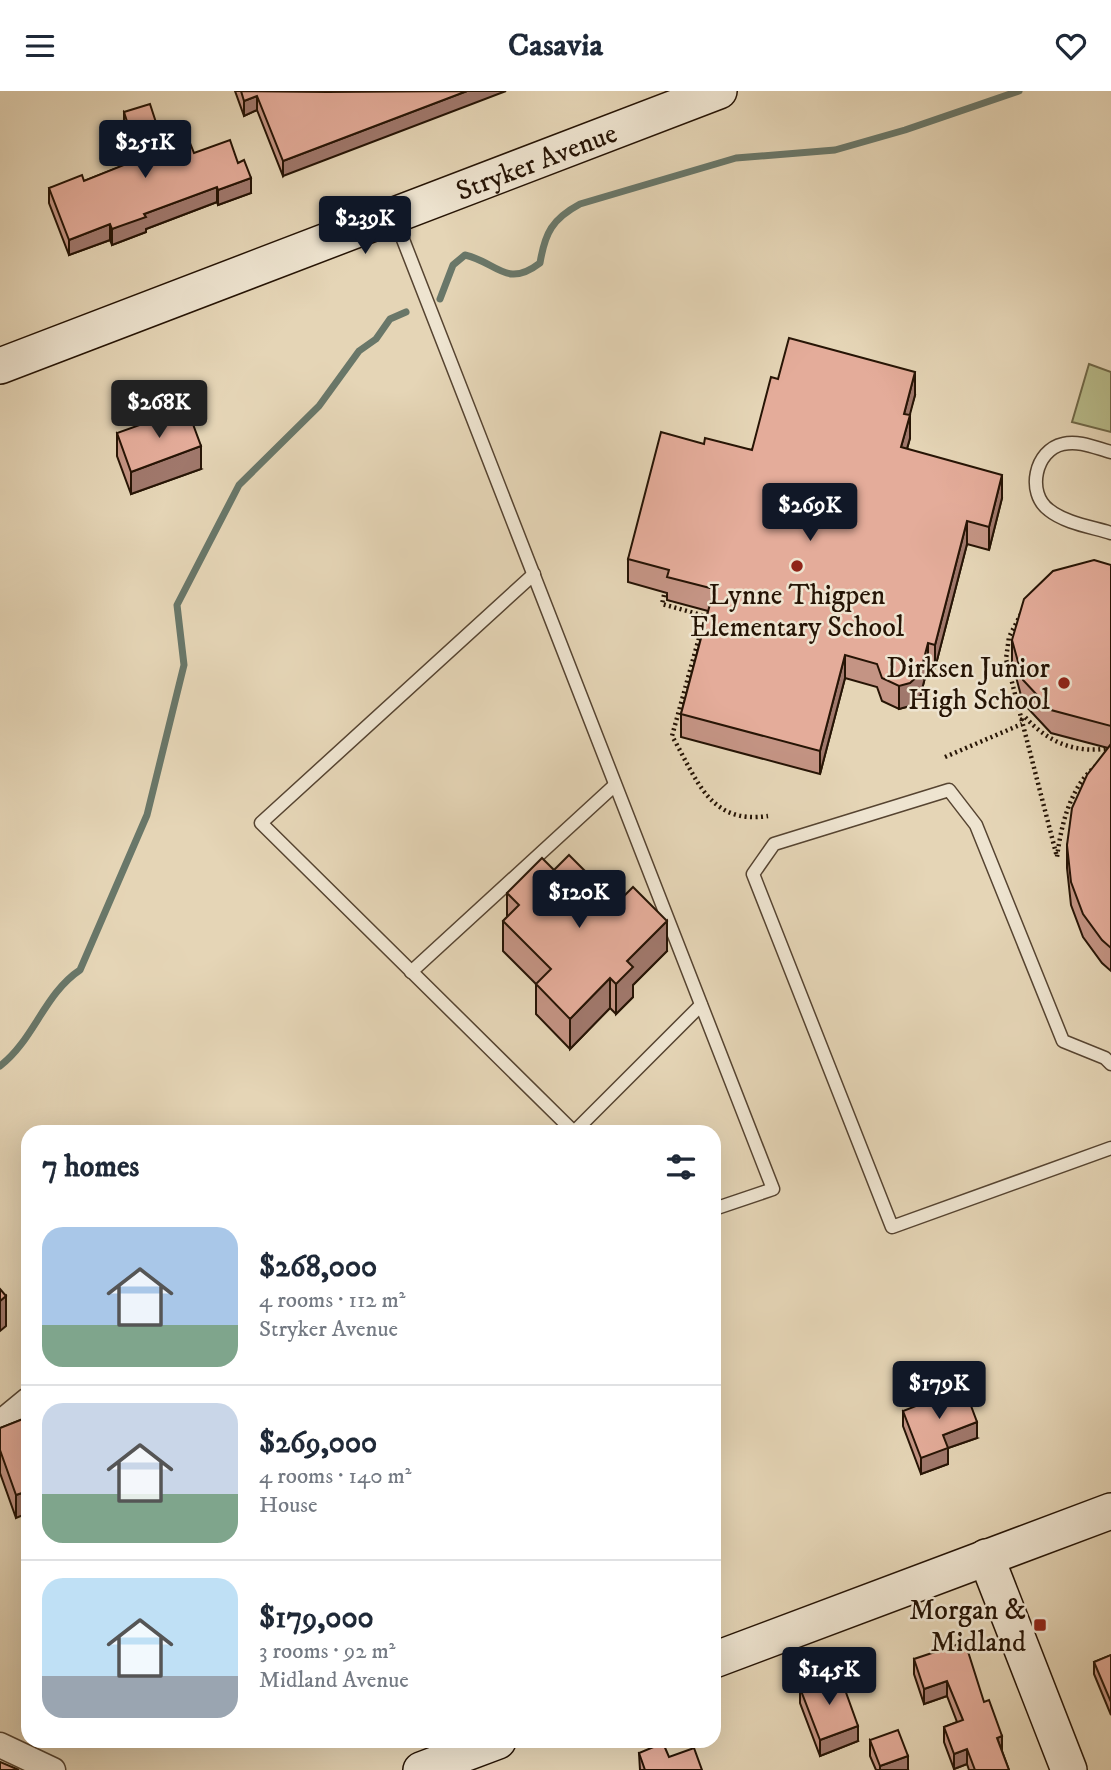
<!DOCTYPE html>
<html lang="en">
<head>
<meta charset="utf-8">
<style>
	body { margin:0; font-family:"IM FELL DW Pica",serif; background:#f6f6f7; color:#1f2937; height:100vh; display:flex; flex-direction:column; font-size:26px; white-space:nowrap }
	* { box-sizing:border-box; margin:0 }
	p { font-size:23px; color:#747a83 }
	.icon { flex:none; width:38px; height:38px; fill:none; stroke:currentColor; stroke-width:2; stroke-linecap:round; stroke-linejoin:round }
	.map { position:relative; flex:1; overflow:hidden }
	.sheet { position:absolute; left:21px; top:1034px; width:700px; height:623px; display:flex; flex-direction:column; background:#fff; border-radius:21px; box-shadow:0 7px 28px #0002 }
	.sheet>* { flex:none }
	.price { position:absolute; translate:-50% -60px; padding:0 16px; border-radius:7px; background:#111827; color:#fff; font-size:23px; line-height:46px; filter:drop-shadow(0 2px 4px #0008) }
	.price::after { content:''; position:absolute; left:50%; top:42px; width:21px; height:16px; margin-left:-10px; background:inherit; clip-path:polygon(0 0,100% 0,50% 100%) }
	.price.selected { background:#222; color:#fff }
	ul { padding:0; list-style:none }
	li { display:flex; align-items:center; gap:21px; height:175px; padding:0 21px }
	li+li { border-top:2px solid #e0e1e3 }
	li span { display:grid; place-items:center; flex:none; width:196px; height:140px; border-radius:21px; color:#555 }
	li>.icon { margin-inline-start:auto }
	span .icon { width:84px; height:84px; fill:#fffc; stroke-width:1 }
	li b { font-size:30px }
	h2 { display:flex; justify-content:space-between; align-items:center; height:84px; padding:0 21px; font-size:30px }
	header { display:flex; justify-content:space-between; align-items:center; height:91px; padding:0 21px; background:#fff; font-size:32px; font-weight:700 }
	.map>svg:first-child { display:block }
	.green { fill:#b8bc8b; stroke:#6f6848; stroke-width:2 }
	.lines { fill:none; stroke-linecap:round; stroke-linejoin:round }
	.stream { stroke:#697769; stroke-width:7 }
	.lane-casing { stroke:#564431; stroke-width:15 }
	.street-casing { stroke:#564431; stroke-width:27 }
	.secondary-casing { stroke:#261405; stroke-width:38 }
	.path { stroke:#261405; stroke-width:4.5; stroke-dasharray:2 3.5; stroke-linecap:butt }
	.lane { stroke:#eee4d0; stroke-width:12 }
	.street { stroke:#eee4d0; stroke-width:24 }
	.secondary { stroke:#eee4d0; stroke-width:35 }
	.wall { fill:#c49484; stroke:#261405; stroke-width:2 }
	.shaded-wall { fill:#a0786c; stroke:#261405; stroke-width:2 }
	.building { fill:#e4ac9a; stroke:#261405; stroke-width:2 }
	.poi-dot { fill:#8f2418; stroke:#eee4d0; stroke-width:2.5 }
	.labels { text-anchor:middle; stroke-width:5; stroke-linejoin:round; paint-order:stroke }
	.street-label { font-size:28px; fill:#261405; stroke:#eee4d0 }
	.poi-label { font-size:28px; fill:#261405; stroke:#eee4d0; text-anchor:end }
</style>
</head>
<body>
<header><svg class="icon" aria-label="menu" viewBox="0 0 24 24"><path d="M4 6h16M4 12h16M4 18h16"/></svg>Casavia<svg class="icon" aria-label="heart" viewBox="0 0 24 24"><path d="M12 20l-8-8c-3-5 5-10 8-4 3-6 11-1 8 4z"/></svg></header>
<div class="map">
<svg width="1111" height="1679" viewBox="0 0 1111 1679">
	<rect width="100%" height="100%" fill="#e5d5b6"/>
	<filter id="stains"><feTurbulence type="fractalNoise" baseFrequency=".00286" numOctaves="4"/><feColorMatrix values="0 0 0 0 .2 0 0 0 0 .09 0 0 0 0 .02 0 0 0 .5 -.17"/></filter>
	<radialGradient id="worn" r=".72"><stop offset=".6" stop-color="#630" stop-opacity="0"/><stop offset="1" stop-color="#630" stop-opacity=".3"/></radialGradient>
	<path class="green" d="M1089,273L1111,281V341L1072,331Z"/>
	<g class="lines">
		<g class="stream">
			<path d="M440,208L453,174L465,164C497,171 506,198 540,172C545,142 552,128 580,113L736,67L835,59L905,39L1019,0"/>
			<path d="M0,975C34,949 44,903 80,879L147,724L184,574L177,514L239,394L319,315L359,260L376,248L390,228L406,221"/>
		</g>
		<defs>
			<g id="lane">
				<path d="M395,128L773,1098L714,1118"/>
				<path d="M1111,361C1096,357 1079,349 1063,353C1035,359 1026,402 1049,419C1065,432 1092,436 1111,442"/>
				<path d="M534,483L261,732L574,1041"/>
				<path d="M411,881L615,694"/>
				<path d="M1111,973L1105,967L1063,950L976,734L949,699L774,753L753,783L892,1136L1111,1057"/>
				<path d="M574,1041L701,914"/>
			</g>
			<g id="street">
				<path d="M0,1332L28,1309"/>
				<path d="M0,1654L53,1679"/>
			</g>
			<g id="secondary">
				<path id="s1" d="M0,275L719,0"/>
				<path d="M986,1466L1069,1679"/>
				<path d="M714,1569L1111,1420"/>
				<path d="M421,1679L498,1650"/>
			</g>
		</defs>
		<use href="#lane" class="lane-casing"/>
		<use href="#street" class="street-casing"/>
		<use href="#secondary" class="secondary-casing"/>
		<g class="path">
			<path d="M664,504L662,513L705,525L672,645C697,688 709,734 768,725"/>
			<path d="M1021,523L1009,546L1006,568L1057,766C1061,735 1070,695 1097,674"/>
			<path d="M1021,629L1025,626C1049,652 1076,663 1111,657"/>
			<path d="M945,666L1022,633"/>
		</g>
		<use href="#lane" class="lane"/>
		<use href="#street" class="street"/>
		<use href="#secondary" class="secondary"/>
	</g>
	<g class="wall">
		<path d="M235,0H327L283,85L257,19L244,25Z"/>
		<path d="M124,21L164,56L238,72L251,102L218,114L217,111L146,138V141L112,154L110,149L69,164L49,112V97L84,90L135,70L124,37Z"/>
		<path d="M778,288L915,304L909,324L910,347L907,358L1002,407L989,459L967,453L935,577L928,575L920,606L910,615L899,618L882,610L877,596L845,587L820,683L681,646V623L708,520L667,509V502L628,491V468L704,353L752,359Z"/>
		<path d="M117,342L201,378L131,403L117,365Z"/>
		<path d="M1111,474V880L1102,872L1083,846L1071,814L1067,777V754L1108,657L1051,642L1023,612L1012,571V549Z"/>
		<path d="M554,779L617,812L667,860L633,894V906L616,923L610,917L570,958L536,923V893L503,860V830L507,826V802Z"/>
		<path d="M903,1320L977,1347L948,1357V1373L921,1383L903,1335Z"/>
		<path d="M28,1326L16,1427L0,1382V1337Z"/>
		<path d="M28,1465V1535L26,1530V1505L23,1497V1467Z"/>
		<path d="M1111,1564V1624L1094,1583V1571Z"/>
		<path d="M914,1568L984,1611L1009,1679H969L967,1673L954,1678L944,1651V1636L957,1631L947,1605L924,1613L914,1583Z"/>
		<path d="M800,1597L858,1650L820,1665L800,1612Z"/>
		<path d="M870,1649L908,1679H876L870,1665Z"/>
		<path d="M639,1662L669,1666L702,1679H640Z"/>
	</g>
	<g class="shaded-wall">
		<path d="M467,0H506L283,85V70Z"/>
		<path d="M257,5V19L244,25V10Z"/>
		<path d="M251,87V102L218,114V99Z"/>
		<path d="M217,96V111L146,138V141L112,154V138L144,123Z"/>
		<path d="M110,133V149L69,164V149Z"/>
		<path d="M915,281V304L904,346V323Z"/>
		<path d="M910,324V347L901,379V356Z"/>
		<path d="M201,355V378L131,403V381Z"/>
		<path d="M1002,384V407L989,459V436Z"/>
		<path d="M967,430V453L935,577V554Z"/>
		<path d="M928,552V575L920,606L910,615L899,618V595Z"/>
		<path d="M845,564V587L820,683V660Z"/>
		<path d="M667,830V860L633,894V906L616,923V893L627,870Z"/>
		<path d="M610,887V917L570,958V928Z"/>
		<path d="M6,1205V1235L0,1240V1210Z"/>
		<path d="M977,1331V1347L948,1357V1373L921,1383V1367L943,1344Z"/>
		<path d="M28,1400V1422L16,1427V1404Z"/>
		<path d="M947,1590V1605L924,1613V1598Z"/>
		<path d="M858,1635V1650L820,1665V1649Z"/>
		<path d="M1002,1645V1660L997,1647Z"/>
		<path d="M967,1658V1673L954,1678V1663Z"/>
		<path d="M908,1665V1679H880V1675Z"/>
	</g>
	<g class="building">
		<path d="M241,0L327,1L467,0L283,70L257,5L244,10Z"/>
		<path d="M150,13L164,56L188,47L194,62L230,49L238,72L244,69L251,87L218,99L217,96L144,123L146,126L112,138L110,133L69,149L49,97L82,84L84,90L139,68L124,21Z"/>
		<path d="M789,247L915,281L904,323L910,324L901,356L1002,384L989,436L967,430L935,554L928,552L920,583L910,592L899,595L882,587L877,573L845,564L820,660L681,623L714,498L667,486L669,479L628,468L661,341L704,353L705,347L752,359L771,286L778,288Z"/>
		<path d="M187,317L201,355L131,381L117,342Z"/>
		<path d="M1094,469L1111,474V635L1051,619L1023,589L1012,549L1024,508L1053,480Z"/>
		<path d="M1111,653V857L1102,849L1083,823L1071,791L1067,754L1072,717L1087,684Z"/>
		<path d="M569,764L617,812L633,796L667,830L627,870L633,876L616,893L610,887L570,928L536,893L551,878L503,830L519,814L507,802L542,767L554,779Z"/>
		<path d="M0,1198L6,1205L0,1210Z"/>
		<path d="M964,1296L977,1331L943,1344L948,1357L921,1367L903,1320Z"/>
		<path d="M28,1326V1400L16,1404L0,1359V1337Z"/>
		<path d="M28,1465V1481L23,1467Z"/>
		<path d="M965,1551L984,1611L989,1609L1002,1645L997,1647L1009,1679H975L967,1658L954,1663L944,1636L963,1629L947,1590L924,1598L914,1568Z"/>
		<path d="M1111,1564V1611L1094,1571Z"/>
		<path d="M839,1582L858,1635L820,1649L800,1597Z"/>
		<path d="M898,1639L908,1665L880,1675L870,1649Z"/>
		<path d="M663,1652L669,1666L694,1657L702,1679H645L639,1662Z"/>
		<path d="M0,1671L19,1679H0Z"/>
	</g>
	<g class="poi-dot">
		<circle cx="797" cy="475" r="7"/>
		<circle cx="1064" cy="592" r="7"/>
		<rect x="1033" y="1527" width="14" height="14" rx="3.5"/>
	</g>
	<g class="labels">
		<g class="street-label">
			<text dy="10" stroke="none"><textPath href="#s1" startOffset="574">Stryker Avenue</textPath></text>
		</g>
		<g class="poi-label">
			<text x="797" y="513" text-anchor="middle">Lynne Thigpen<tspan x="797" dy="32">Elementary School</tspan></text>
			<text x="1050" y="586">Dirksen Junior<tspan x="1050" dy="32">High School</tspan></text>
			<text x="1026" y="1528">Morgan &amp;<tspan x="1026" dy="32">Midland</tspan></text>
		</g>
	</g>
	<rect width="100%" height="100%" filter="url(#stains)"/>
	<rect width="100%" height="100%" fill="url(#worn)"/>
</svg>
<b class="price" style="left:145px;top:89px">$251K</b>
<b class="price" style="left:365px;top:165px">$239K</b>
<b class="price selected" style="left:159px;top:349px">$268K</b>
<b class="price" style="left:810px;top:452px">$269K</b>
<b class="price" style="left:579px;top:839px">$120K</b>
<b class="price" style="left:939px;top:1330px">$179K</b>
<b class="price" style="left:829px;top:1616px">$145K</b>
<section class="sheet">
<h2>7 homes<svg class="icon" aria-label="filters" viewBox="0 0 24 24"><path d="M4 7h16M4 17h16"/><circle cx="9" cy="7" r="2"/><circle cx="15" cy="17" r="2"/></svg></h2>
<ul>
<li><span style="background:linear-gradient(#a9c7e8 70%,#7fa58c 0)"><svg class="icon" aria-label="home" viewBox="0 0 24 24"><path d="M3 11l9-7 9 7M6 9v11h12V9"/></svg></span><div><b>$268,000</b><p>4 rooms · 112 m²</p><p>Stryker Avenue</p></div></li>
<li><span style="background:linear-gradient(#c9d6e8 65%,#7fa58c 0)"><svg class="icon" aria-label="home" viewBox="0 0 24 24"><path d="M3 11l9-7 9 7M6 9v11h12V9"/></svg></span><div><b>$269,000</b><p>4 rooms · 140 m²</p><p>House</p></div></li>
<li><span style="background:linear-gradient(#bfe0f5 70%,#9aa5b1 0)"><svg class="icon" aria-label="home" viewBox="0 0 24 24"><path d="M3 11l9-7 9 7M6 9v11h12V9"/></svg></span><div><b>$179,000</b><p>3 rooms · 92 m²</p><p>Midland Avenue</p></div></li>
</ul>
</section>
</div>
</body>
</html>
